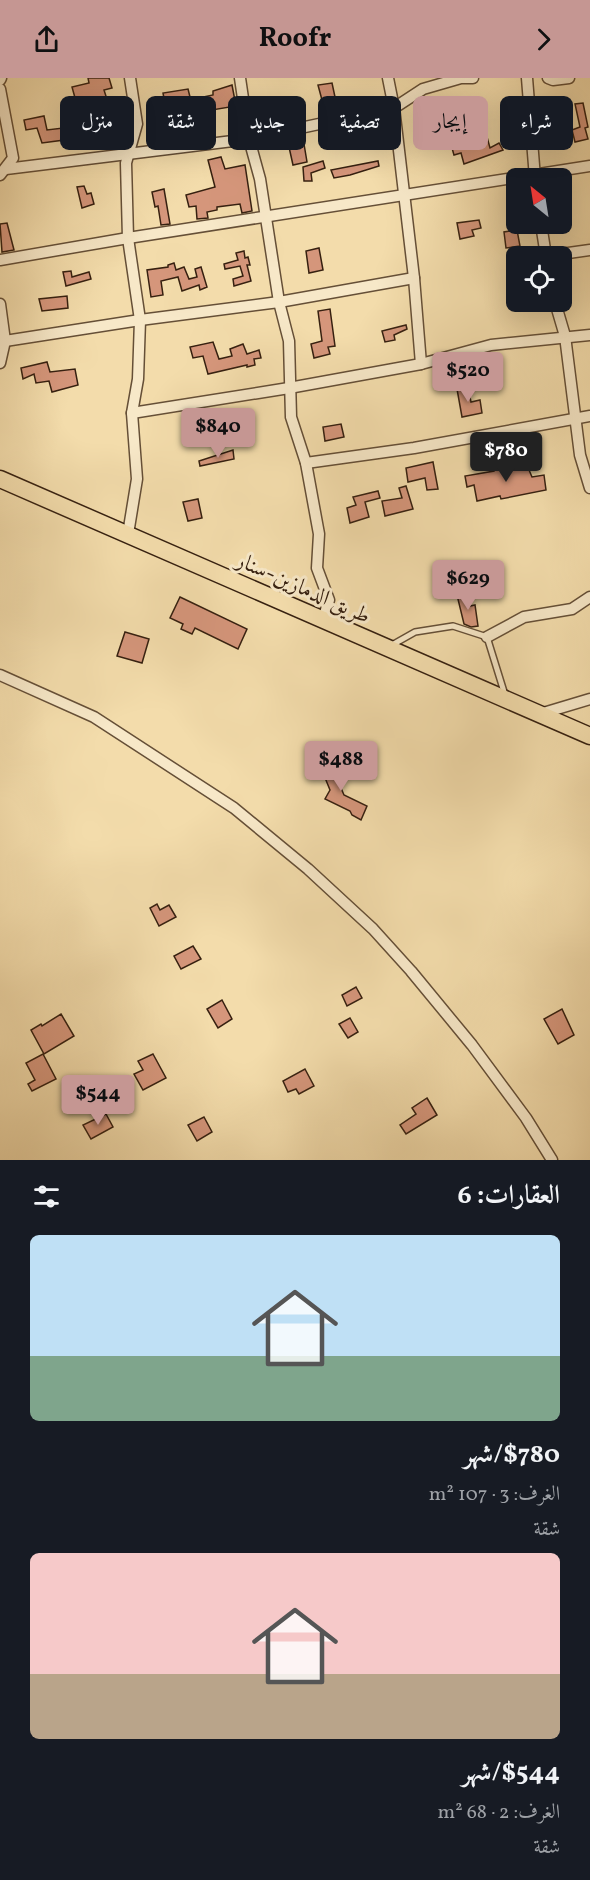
<!DOCTYPE html>
<html lang="ar">
<head>
<meta charset="utf-8">
<style>
	body { margin:0; font-family:Vollkorn,Amiri,serif; background:#242831; color:#f1f3f6; direction:rtl; height:100vh; display:flex; flex-direction:column; font-size:22px; white-space:nowrap }
	* { box-sizing:border-box; margin:0 }
	p { font-size:20px; color:#9ea1a6 }
	.icon { flex:none; width:33px; height:33px; fill:none; stroke:currentColor; stroke-width:2; stroke-linecap:round; stroke-linejoin:round }
	.map { position:relative; height:1082px; overflow:hidden; direction:ltr }
	.panel { display:flex; flex-direction:column; background:#171b24; flex:1 }
	.panel>* { flex:none }
	.guide { position:absolute; left:18px; top:18px; width:555px; height:54px; direction:rtl; display:flex; gap:12px }
	.needle { width:39px; rotate:330deg }
	.tools { position:absolute; left:506px; top:90px; display:grid; gap:12px }
	.tools a { display:grid; place-items:center; width:66px; height:66px; border-radius:9px; background:#171b24; box-shadow:0 6px 24px #0002; font-size:30px }
	.price { position:absolute; translate:-50% -51px; padding:0 14px; border-radius:6px; background:#c59692; color:#111; font-size:20px; line-height:39px; filter:drop-shadow(0 2px 3px #0008) }
	.price::after { content:''; position:absolute; left:50%; top:36px; width:18px; height:14px; margin-left:-9px; background:inherit; clip-path:polygon(0 0,100% 0,50% 100%) }
	.price.active { background:#222; color:#fff }
	ul { padding:0; list-style:none }
	li { display:grid; align-content:center; gap:12px; height:318px; padding:0 30px }
	li span { display:grid; place-items:center; height:186px; border-radius:9px; color:#555 }
	li>.icon { margin-inline-start:auto }
	span .icon { width:108px; height:108px; fill:#fffc; stroke-width:1 }
	li b { font-size:26px }
	h2 { display:flex; justify-content:space-between; align-items:center; height:72px; padding:0 30px; font-size:26px }
	.chip { padding:0 21px; border-radius:9px; background:#171b24; box-shadow:0 6px 24px #0002; font-size:21px; line-height:54px }
	.chip.active { background:#c59692; color:#111 }
	header { display:flex; justify-content:space-between; align-items:center; height:78px; padding:0 30px; background:#c59692; color:#111; font-size:27px; font-weight:700 }
	.map>svg:first-child { display:block }
	.building { fill:#d5967b; stroke:#362010; stroke-width:1.5 }
	.lines { fill:none; stroke-linecap:round; stroke-linejoin:round }
	.service-casing { stroke:#654f37; stroke-width:8 }
	.minor-casing { stroke:#654f37; stroke-width:13 }
	.trunk-casing { stroke:#362010; stroke-width:19 }
	.service { stroke:#f7e8c8; stroke-width:5 }
	.minor { stroke:#f7e8c8; stroke-width:10 }
	.trunk { stroke:#f3dcab; stroke-width:16 }
	.labels { text-anchor:middle; stroke-width:6; stroke-linejoin:round; paint-order:stroke }
	.street-label { font-size:22px; fill:#362010; stroke:#f7e8c8 }
</style>
</head>
<body>
<header><svg class="icon" aria-label="forward" viewBox="0 0 24 24"><path d="M9 5l7 7-7 7"/></svg>Roofr<svg class="icon" aria-label="share" viewBox="0 0 24 24"><path d="M12 15V3M7 8l5-5 5 5M5 13v7h14v-7"/></svg></header>
<div class="map">
<svg width="590" height="1082" viewBox="0 0 590 1082">
	<rect width="100%" height="100%" fill="#f3dcab"/>
	<filter id="stains"><feTurbulence type="fractalNoise" baseFrequency=".00333" numOctaves="4"/><feColorMatrix values="0 0 0 0 .2 0 0 0 0 .09 0 0 0 0 .02 0 0 0 .5 -.17"/></filter>
	<radialGradient id="worn" r=".72"><stop offset=".6" stop-color="#630" stop-opacity="0"/><stop offset="1" stop-color="#630" stop-opacity=".3"/></radialGradient>
	<g class="building">
		<path d="M88,0H109L112,10L104,12L111,34L123,32L128,43L119,47L121,58L114,59L115,69L101,71L98,52L104,51L101,29L95,32L91,24L77,27L72,9L89,5Z"/>
		<path d="M332,5L335,19L322,22L318,7Z"/>
		<path d="M232,7L236,28L206,33L203,19L213,17V13Z"/>
		<path d="M188,11L192,27L166,31L163,15Z"/>
		<path d="M583,25L588,49L585,50L588,61L575,64L572,52L580,49L575,26Z"/>
		<path d="M44,38L47,52L63,50L64,62L42,65L37,50L26,52L24,42Z"/>
		<path d="M463,48L469,64L487,59L490,70L499,65L503,72L464,86L461,75L454,77L452,70L461,68L455,51Z"/>
		<path d="M304,66L307,84L293,87L289,69Z"/>
		<path d="M221,79L225,91L245,87L252,133L242,135L240,126L217,129V132L207,134L208,140L197,141L196,128L189,129L186,117L215,109L208,82Z"/>
		<path d="M323,83L325,90L311,95L312,103H304L303,89Z"/>
		<path d="M378,83L379,88L350,97L334,100L331,92Z"/>
		<path d="M84,108L87,116L91,115L94,126L82,130L77,109Z"/>
		<path d="M164,111L170,146L161,147L158,128L155,129L152,114Z"/>
		<path d="M479,142L481,150L472,152L474,158L460,161L457,145Z"/>
		<path d="M7,145L14,172L2,174L0,146Z"/>
		<path d="M517,152L520,168L506,170L504,154Z"/>
		<path d="M319,170L323,192L309,195L306,173Z"/>
		<path d="M244,173L245,180L248,179L250,187H247L251,203L234,208L233,201L243,198L240,188L225,191L224,186L238,182L236,175Z"/>
		<path d="M174,185L176,192L184,189L189,201L197,199L195,191L201,189L207,209L200,212L199,207L182,213L178,199L161,203L163,217L151,219L147,192L168,189V187Z"/>
		<path d="M71,193L72,199L89,194L91,201L66,208L63,194Z"/>
		<path d="M67,218L68,230L42,233L39,221Z"/>
		<path d="M330,231L335,268L328,269L330,276L314,280L311,266L322,263L318,233Z"/>
		<path d="M406,247L407,251L394,257L395,262L385,264L382,253Z"/>
		<path d="M213,264L219,281L232,278L230,271L243,266L247,276L259,272L261,280L254,281L255,287L247,289V287L208,296L203,278L193,280L190,269Z"/>
		<path d="M47,284L50,294L75,291L78,307L52,314L49,303L36,305L34,296L23,301L21,290Z"/>
		<path d="M468,309L471,324L480,322L482,335L462,339L457,311Z"/>
		<path d="M243,343L247,357L244,358L245,366H218L217,363L234,359L231,346Z"/>
		<path d="M341,346L344,359L325,363L323,349Z"/>
		<path d="M233,372L234,381L200,388L199,383Z"/>
		<path d="M433,384L438,411L427,412L425,400L408,404L406,390Z"/>
		<path d="M526,385L532,399L544,397L546,412L501,421L500,418L477,423L474,407L467,409L465,398L494,393V390L508,386L509,391Z"/>
		<path d="M406,408L413,431L385,438L382,423L402,420L399,410Z"/>
		<path d="M378,413L380,420L365,424L369,439L350,445L347,430L356,427L353,419Z"/>
		<path d="M198,421L202,440L188,443L183,424Z"/>
		<path d="M467,514L470,528L475,527L478,548L471,549L464,546L457,517Z"/>
		<path d="M180,519L247,551L238,571L195,550L192,556L181,551L183,546L170,540Z"/>
		<path d="M125,554L149,561L142,585L117,578Z"/>
		<path d="M336,683L340,685L343,693L335,696L344,717L367,728L361,742L352,737L350,733L325,721L330,712L321,690Z"/>
		<path d="M157,826L160,832L169,827L176,839L159,848L150,830Z"/>
		<path d="M193,868L201,881L181,891L174,878Z"/>
		<path d="M356,909L362,920L347,928L342,917Z"/>
		<path d="M222,922L232,941L218,950L207,931Z"/>
		<path d="M562,931L574,957L558,966L544,941Z"/>
		<path d="M61,936L74,958L44,976L31,952L41,946L42,948Z"/>
		<path d="M350,940L358,954L348,960L339,946Z"/>
		<path d="M43,976L56,1001L32,1013L28,1006L35,1002L26,985Z"/>
		<path d="M153,976L166,1000L143,1012L134,996L143,992L138,983Z"/>
		<path d="M305,991L314,1008L299,1016L296,1011L288,1014L283,1003Z"/>
		<path d="M427,1020L437,1037L406,1056L400,1047L416,1036L412,1030Z"/>
		<path d="M106,1036L113,1049L91,1061L83,1047Z"/>
		<path d="M204,1039L212,1054L197,1063L188,1047Z"/>
	</g>
	<g class="lines">
		<defs>
			<path id="service" d="M392,567L415,554L453,548L487,559L505,617"/>
			<g id="minor">
				<path d="M240,0L249,61L260,101L279,224L289,263L291,339L306,385L319,456L317,490L329,522L323,542"/>
				<path d="M388,0L394,30L414,200L421,286"/>
				<path d="M527,0L535,100"/>
				<path d="M548,0L553,2L569,0"/>
				<path d="M0,2L1,0"/>
				<path d="M0,11L13,80L0,97"/>
				<path d="M6,91L249,61L394,30L423,11L461,0H473"/>
				<path d="M541,146L546,178"/>
				<path d="M547,178L590,172"/>
				<path d="M0,182L128,160L590,88"/>
				<path d="M555,224L565,258L580,377L590,410"/>
				<path d="M0,226L5,263L0,285"/>
				<path d="M5,263L140,242L279,224L414,200"/>
				<path d="M132,335L289,310L421,286L491,267L590,257"/>
				<path d="M306,385L414,370L590,338"/>
				<path d="M128,456L137,401L132,335L138,301L140,242L128,160L126,85L137,46L130,0"/>
				<path d="M487,559L524,539L572,531L590,519"/>
				<path d="M0,597L94,639L234,730L308,791L373,851L411,893L472,967L526,1040L552,1082"/>
				<path d="M540,636L590,621"/>
			</g>
			<path id="trunk" d="M0,401L590,658"/>
		</defs>
		<use href="#service" class="service-casing"/>
		<use href="#minor" class="minor-casing"/>
		<use href="#trunk" class="trunk-casing"/>
		<use href="#service" class="service"/>
		<use href="#minor" class="minor"/>
		<use href="#trunk" class="trunk"/>
	</g>
	<g class="labels">
		<g class="street-label">
			<text transform="translate(304 509) rotate(24)" y="8">طريق الدمازين-سنار</text>
		</g>
	</g>
	<rect width="100%" height="100%" filter="url(#stains)"/>
	<rect width="100%" height="100%" fill="url(#worn)"/>
</svg>
<div class="tools">
<a><svg class="needle" viewBox="-14 -14 28 28"><path d="M0-13l5 13h-10z" fill="#e53935"/><path d="M0 13l5-13h-10z" fill="#9ea1a6"/></svg></a>
<a><svg class="icon" aria-label="locate" viewBox="0 0 24 24"><circle cx="12" cy="12" r="6"/><path d="M12 2v4M12 18v4M2 12h4M18 12h4"/></svg></a>
</div>
<b class="price" style="left:468px;top:325px">$520</b>
<b class="price" style="left:218px;top:381px">$840</b>
<b class="price active" style="left:506px;top:405px">$780</b>
<b class="price" style="left:468px;top:533px">$629</b>
<b class="price" style="left:341px;top:714px">$488</b>
<b class="price" style="left:98px;top:1048px">$544</b>
<div class="guide">
<a class="chip">شراء</a>
<a class="chip active">إيجار</a>
<a class="chip">تصفية</a>
<a class="chip">جديد</a>
<a class="chip">شقة</a>
<a class="chip">منزل</a>
</div>
</div>
<section class="panel">
<h2>العقارات: 6<svg class="icon" aria-label="filters" viewBox="0 0 24 24"><path d="M4 7h16M4 17h16"/><circle cx="9" cy="7" r="2"/><circle cx="15" cy="17" r="2"/></svg></h2>
<ul>
<li><span style="background:linear-gradient(#bfe0f5 65%,#7fa58c 0)"><svg class="icon" aria-label="home" viewBox="0 0 24 24"><path d="M3 11l9-7 9 7M6 9v11h12V9"/></svg></span><div><b>$780/شهر</b><p>الغرف: 3 · 107 m²</p><p>شقة</p></div></li>
<li><span style="background:linear-gradient(#f6c9c9 65%,#b9a48a 0)"><svg class="icon" aria-label="home" viewBox="0 0 24 24"><path d="M3 11l9-7 9 7M6 9v11h12V9"/></svg></span><div><b>$544/شهر</b><p>الغرف: 2 · 68 m²</p><p>شقة</p></div></li>
</ul>
</section>
</body>
</html>
